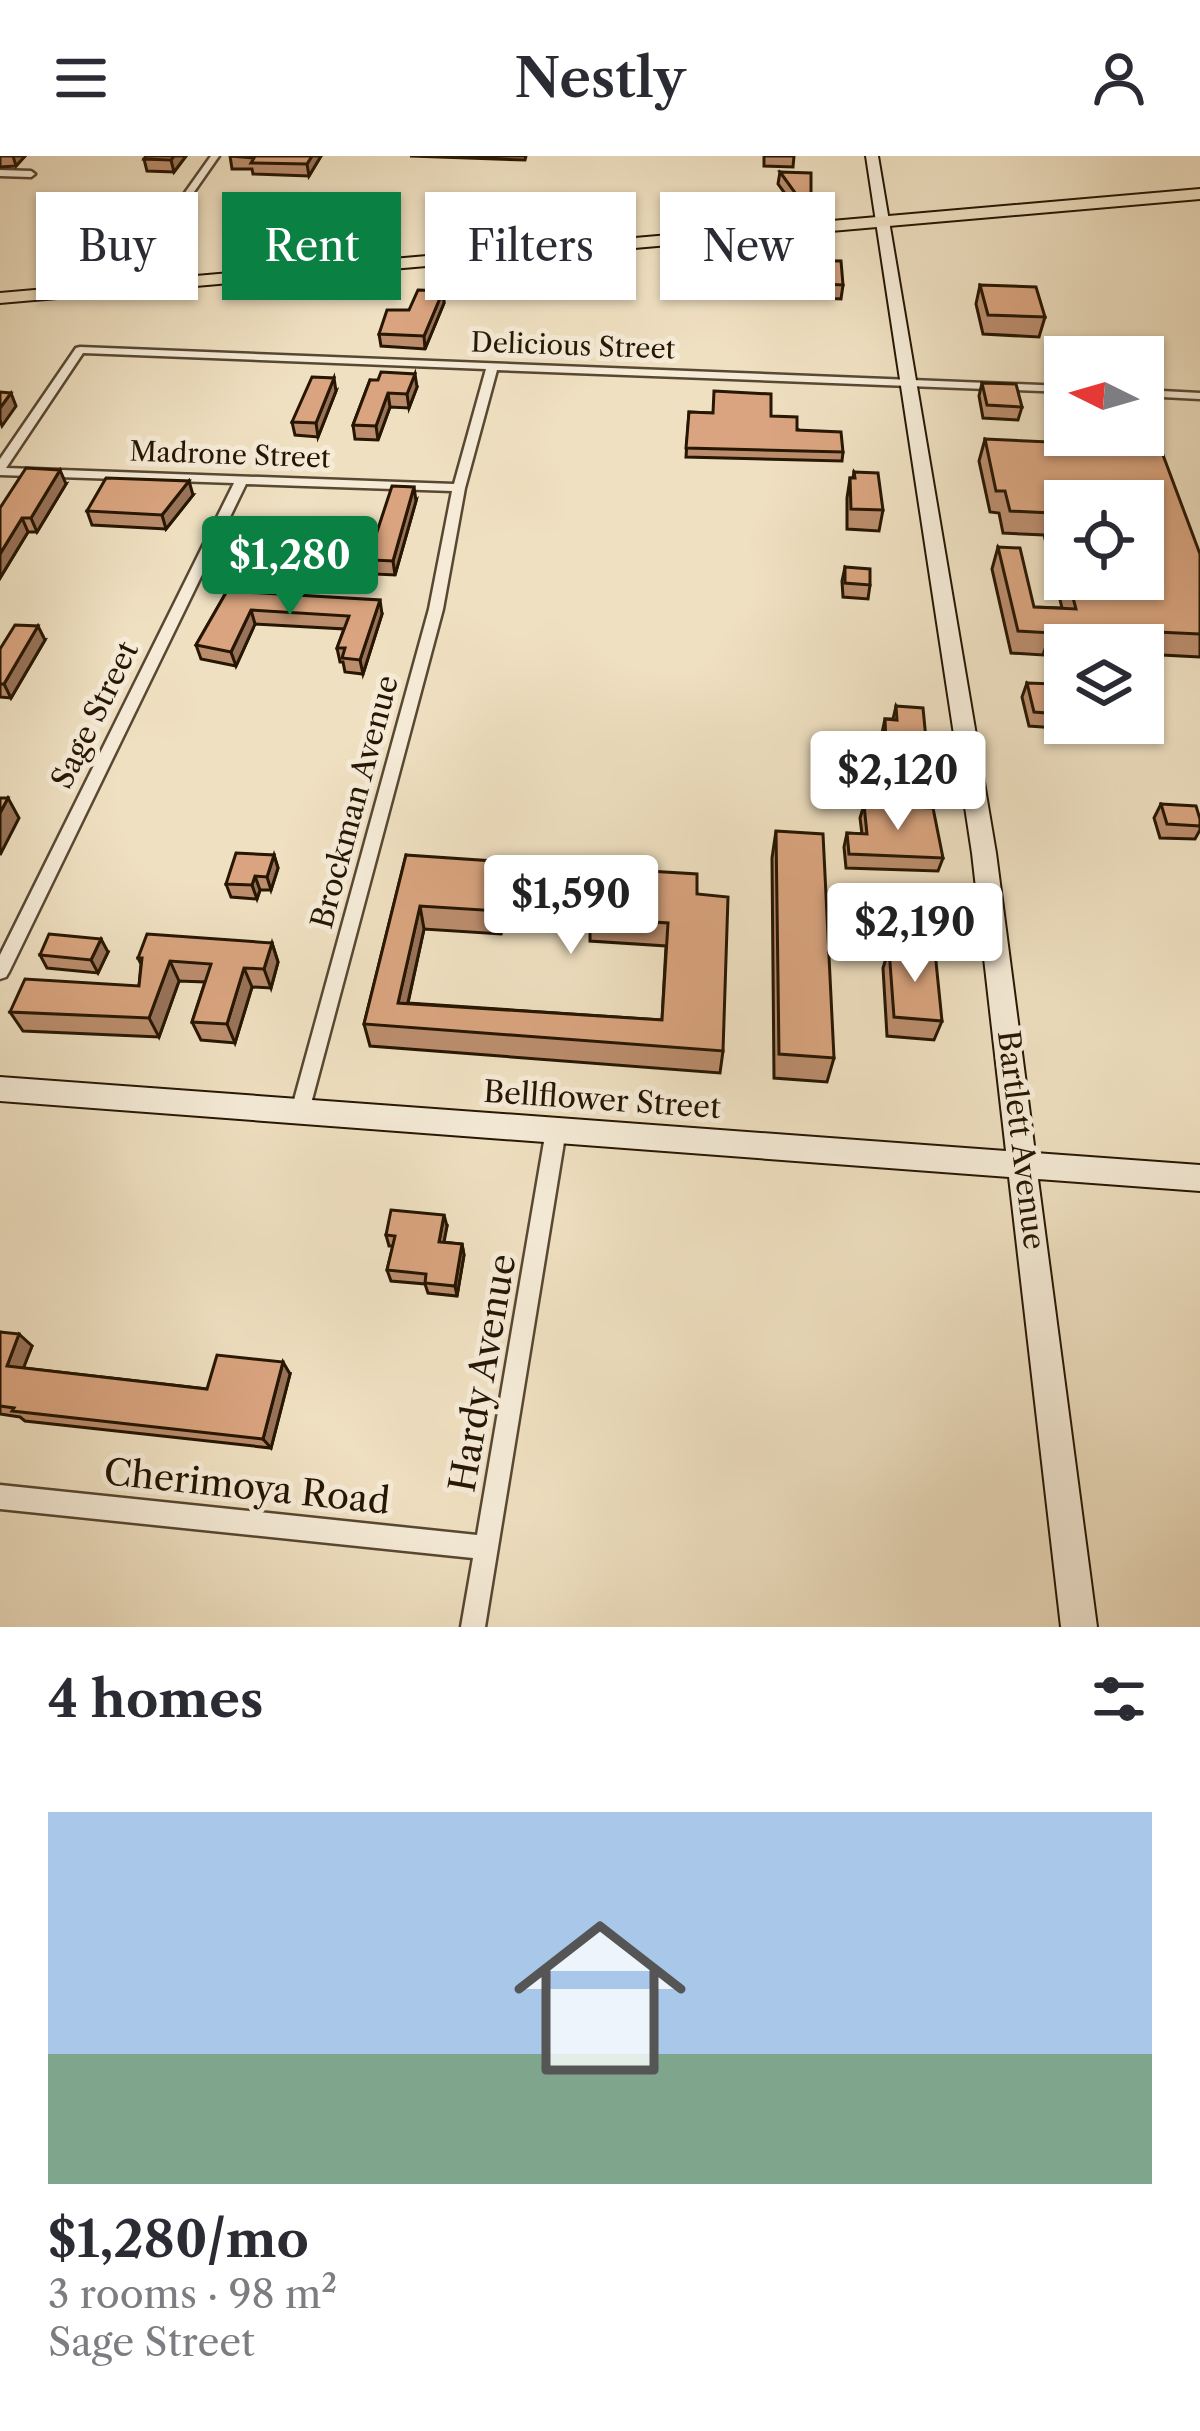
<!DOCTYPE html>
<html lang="en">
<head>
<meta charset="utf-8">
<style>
	body { margin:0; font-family:"Libre Caslon Text",serif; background:#f2f2f3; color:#2b2b33; height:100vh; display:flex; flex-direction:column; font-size:45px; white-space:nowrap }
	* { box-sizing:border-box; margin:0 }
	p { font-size:39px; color:#7c7c81 }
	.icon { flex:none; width:66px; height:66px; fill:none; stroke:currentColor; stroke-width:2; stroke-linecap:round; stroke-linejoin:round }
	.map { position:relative; height:1471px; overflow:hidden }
	.sheet { display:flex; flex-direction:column; background:#fff; flex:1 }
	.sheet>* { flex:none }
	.hud { position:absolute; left:36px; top:36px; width:1128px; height:108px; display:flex; gap:24px }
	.needle { width:78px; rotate:275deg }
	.tools { position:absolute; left:1044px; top:180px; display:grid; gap:24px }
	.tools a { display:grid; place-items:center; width:120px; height:120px; border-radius:0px; background:#fff; box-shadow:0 3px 9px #0004; font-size:60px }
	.price { position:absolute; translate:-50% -102px; padding:0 27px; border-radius:12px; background:#fff; color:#222; font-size:39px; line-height:78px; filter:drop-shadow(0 3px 6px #0008) }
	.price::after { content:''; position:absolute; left:50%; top:72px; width:36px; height:27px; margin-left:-18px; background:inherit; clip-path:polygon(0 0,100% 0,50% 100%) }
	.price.current { background:#0b8043; color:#fff }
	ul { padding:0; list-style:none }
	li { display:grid; align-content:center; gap:24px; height:636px; padding:0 48px }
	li+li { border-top:3px solid #e1e1e2 }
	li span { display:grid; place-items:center; height:372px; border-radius:0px; color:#555 }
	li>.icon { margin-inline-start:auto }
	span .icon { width:216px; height:216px; fill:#fffc; stroke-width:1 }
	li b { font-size:51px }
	h2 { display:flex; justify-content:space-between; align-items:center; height:144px; padding:0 48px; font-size:51px }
	.pill { padding:0 42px; border-radius:0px; background:#fff; box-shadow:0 3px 9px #0004; font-size:42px; line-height:108px }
	.pill.current { background:#0b8043; color:#fff }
	header { display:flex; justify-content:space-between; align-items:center; height:156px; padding:0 48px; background:#fff; font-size:54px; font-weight:600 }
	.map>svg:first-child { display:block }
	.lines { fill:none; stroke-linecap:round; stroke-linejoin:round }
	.street-casing { stroke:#584832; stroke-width:5 }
	.secondary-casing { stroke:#261602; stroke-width:4 }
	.highway-casing { stroke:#261602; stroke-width:4 }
	.street { fill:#f5ebd7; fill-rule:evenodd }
	.secondary { fill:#f5ebd7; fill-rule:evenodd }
	.highway { fill:#efe0c1; fill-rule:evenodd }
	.wall { fill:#bb8d6d; stroke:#261602; stroke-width:3; fill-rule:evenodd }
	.shaded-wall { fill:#987359; stroke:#261602; stroke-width:3 }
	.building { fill:#d9a47f; stroke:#261602; stroke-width:3 }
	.labels { text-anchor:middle; stroke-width:10; stroke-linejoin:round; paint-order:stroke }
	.far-street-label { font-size:27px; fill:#261602; stroke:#f5ebd7 }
	.street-label { font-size:30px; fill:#261602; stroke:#f5ebd7 }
	.near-street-label { font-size:36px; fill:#261602; stroke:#f5ebd7 }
</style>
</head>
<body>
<header><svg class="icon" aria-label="menu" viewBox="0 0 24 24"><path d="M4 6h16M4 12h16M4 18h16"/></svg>Nestly<svg class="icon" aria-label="person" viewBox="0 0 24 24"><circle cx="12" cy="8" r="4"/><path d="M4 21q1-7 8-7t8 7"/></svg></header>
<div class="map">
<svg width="1200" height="1471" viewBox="0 0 1200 1471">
	<rect width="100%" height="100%" fill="#efe0c1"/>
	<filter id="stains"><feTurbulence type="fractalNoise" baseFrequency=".00167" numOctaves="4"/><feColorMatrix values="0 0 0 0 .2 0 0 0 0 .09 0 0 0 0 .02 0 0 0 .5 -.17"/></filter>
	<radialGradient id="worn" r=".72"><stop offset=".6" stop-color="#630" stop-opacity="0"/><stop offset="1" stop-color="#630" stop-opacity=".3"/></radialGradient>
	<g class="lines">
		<defs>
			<g id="street">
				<path d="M211,0H219L148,102H142L140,100Z"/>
				<path d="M0,14L31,15L35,18L31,21L0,20Z"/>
				<path d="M80,191L1065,230V236L497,214L465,332L443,453L309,955L307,961L300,963L293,961L291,955L429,453L452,335L246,328L9,816L6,821L0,823V799L234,327L0,319V303L76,192ZM83,197L486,213L454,328L6,312Z"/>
				<path d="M1143,234L1200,237V243L1143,240Z"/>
				<path d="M556,965L563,968L566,974L485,1471H461L473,1402L0,1353V1329L477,1379L546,974L549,968Z"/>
			</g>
			<path id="secondary" d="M866,0H878L996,697L1035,997L1200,1009V1035L1038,1023L1097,1471H1061L1009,1021L0,945V921L1006,995L972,697Z"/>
			<path id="highway" d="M1200,33V43L0,147V137Z"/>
		</defs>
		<use href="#street" class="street-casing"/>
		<use href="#secondary" class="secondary-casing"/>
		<use href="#highway" class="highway-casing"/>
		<use href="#street" class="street"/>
		<use href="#secondary" class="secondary"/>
		<use href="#highway" class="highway"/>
	</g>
	<g class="wall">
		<path d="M0,0H25L16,10L0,11Z"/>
		<path d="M186,0L174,16L147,15L144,3Z"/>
		<path d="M230,0H321L309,20L253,18L252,13H232Z"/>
		<path d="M410,0H526L525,4Z"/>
		<path d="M764,0H794L793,11L764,10Z"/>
		<path d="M780,16L811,39L809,52L796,53L778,28Z"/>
		<path d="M756,104L843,129L841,143L754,139Z"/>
		<path d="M980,129L1045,161L1039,181L983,178L976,148Z"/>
		<path d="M443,135L444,147L425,193L381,190L379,178L409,154Z"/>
		<path d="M370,224L417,231L409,252L390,251L378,284L355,283L353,269Z"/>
		<path d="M982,227L1022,251L1018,264L983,262L979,240Z"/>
		<path d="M336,235L318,281L295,279L292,266Z"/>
		<path d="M689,256L771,260L843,296L842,305L686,301Z"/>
		<path d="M985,283L1200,398V501L1143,498V489H1065V494L1045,493L1043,499L1011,497L992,413L998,391L1034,451L1062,452L1044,379L1003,377L999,357L990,356L979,305ZM1065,345L1143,423H1065Z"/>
		<path d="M854,316L883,354L879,375L847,373V342L850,322H853Z"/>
		<path d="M66,328L37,376H28L0,422V352Z"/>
		<path d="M193,339L166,373L92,369L87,355Z"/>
		<path d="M416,345L395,419L248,412L244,398L373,388Z"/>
		<path d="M845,411L870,429L868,443L843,441L842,425Z"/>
		<path d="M227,435L382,458L363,518L345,516L343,506H340L337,492L344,473L255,468L236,510L201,503L196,489Z"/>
		<path d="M45,484L11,542L0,541V493Z"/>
		<path d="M1027,527L1061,558L1056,572L1029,570L1022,541Z"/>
		<path d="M896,550L929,614L925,627L883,625L882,577L885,563H893Z"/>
		<path d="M1161,648L1200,663V674L1195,683L1160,682L1154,662Z"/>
		<path d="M864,649L943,702L938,715L846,712L844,691L847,677L862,678L860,662Z"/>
		<path d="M776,675L834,902L827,926L774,922L772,702Z"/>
		<path d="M274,699L278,712L271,734H260L257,743L231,741L226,728Z"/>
		<path d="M406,699L496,729L495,733L504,757L501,778L424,773L408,847L662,864L666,790L590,785V762L697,738L723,895L720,917L370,890L364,868Z"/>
		<path d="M272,787L278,806L271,832L252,831L235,887L201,884L192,866L205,826L179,825L159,881L23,875L10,856L139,830L141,808L138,802Z"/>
		<path d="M889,793L942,865L934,884L887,880L883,812Z"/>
		<path d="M108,796L98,817L47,812L40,799Z"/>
		<path d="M447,1070L443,1086L462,1088L464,1099L457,1140L428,1137L425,1128L391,1125L387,1114L393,1090H389L386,1079Z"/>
		<path d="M0,1176L32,1190L23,1212L207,1233L290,1218L271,1292L25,1265L20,1261L0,1258Z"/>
	</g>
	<g class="shaded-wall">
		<path d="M13,0H25L16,10Z"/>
		<path d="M174,0H186L174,16L171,4Z"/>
		<path d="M312,0H321L309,20L307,8Z"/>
		<path d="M811,39L809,52L796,53L798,41Z"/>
		<path d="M443,135L444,147L425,193L424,180Z"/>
		<path d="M415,218L417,231L409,252L407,238Z"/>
		<path d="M334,222L336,235L318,281L316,267Z"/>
		<path d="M11,237L16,250L2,270L0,264V252Z"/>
		<path d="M388,237L390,251L378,284L376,270Z"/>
		<path d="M60,314L66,328L37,376L31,362Z"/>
		<path d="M189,325L193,339L166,373L162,359Z"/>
		<path d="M414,331L416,345L395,419L393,405Z"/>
		<path d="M22,362L28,376L0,422V398Z"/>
		<path d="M380,444L382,458L363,518L360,504Z"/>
		<path d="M251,454L255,468L236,510L231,496Z"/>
		<path d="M38,470L45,484L11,542L4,528Z"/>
		<path d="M8,642L19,662L0,699V657Z"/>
		<path d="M274,699L278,712L271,734L267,721Z"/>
		<path d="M493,705L496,729L491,756L489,733Z"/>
		<path d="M255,720L260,734L257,743L252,729Z"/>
		<path d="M502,734L504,757L501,778L498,755Z"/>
		<path d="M420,750L424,773L403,869L398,847Z"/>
		<path d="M101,783L108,796L98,817L91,804Z"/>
		<path d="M272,787L278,806L271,832L264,813Z"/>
		<path d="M170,805L179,825L159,881L149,862Z"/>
		<path d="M244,812L252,831L235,887L227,868Z"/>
		<path d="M444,1059L447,1070L442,1097L439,1086Z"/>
		<path d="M462,1088L464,1099L457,1140L455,1130Z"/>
		<path d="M19,1178L32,1190L20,1221L7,1210Z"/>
		<path d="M283,1206L290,1218L271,1292L263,1283Z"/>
	</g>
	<g class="building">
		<path d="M146,0H174L171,4L144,3Z"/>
		<path d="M230,0H312L307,8L251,7L254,2Z"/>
		<path d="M780,16L811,17V39L798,41Z"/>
		<path d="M756,104L841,105L843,129L756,125Z"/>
		<path d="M980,129L1036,131L1045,161L988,159Z"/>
		<path d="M418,134L443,135L424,180L379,178L387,154H409Z"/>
		<path d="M381,216L415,218L407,238L388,237L376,270L353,269L370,224H378Z"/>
		<path d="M312,221L334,222L316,267L292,266Z"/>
		<path d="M982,227L1016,228L1022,251L987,249Z"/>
		<path d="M714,235L771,238V260L797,261V274L841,276L843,296L686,292L689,256L713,257Z"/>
		<path d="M0,236L11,237L0,252Z"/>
		<path d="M985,283L1160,291L1200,398V478L1050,471L1051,477L1018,475L998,391L1020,392L1034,451L1076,453L1068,423H1143V345H1065V410L1051,357L1010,355L1005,335H996Z"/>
		<path d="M26,312L60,314L31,362H22L0,398V352Z"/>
		<path d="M854,316L878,317L883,354L851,353L850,322H855Z"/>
		<path d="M106,322L189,325L162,359L87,355Z"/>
		<path d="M392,330L414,331L393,405L244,398L251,382L373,388Z"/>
		<path d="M845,411L870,413V429L845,427Z"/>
		<path d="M227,435L380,444L360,504L342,502L345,492H337L349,460L251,454L231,496L196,489Z"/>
		<path d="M15,469L38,470L4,528H0V493Z"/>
		<path d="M1027,527L1054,528L1061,558L1034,556Z"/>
		<path d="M896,550L923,552L929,614L887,611L885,563L897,564Z"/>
		<path d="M0,642H8L0,657Z"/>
		<path d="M1161,648L1196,650L1200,663V670L1167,668Z"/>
		<path d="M864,649L933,652L943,702L849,698L847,677L867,678Z"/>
		<path d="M776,675L823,678L834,902L779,898Z"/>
		<path d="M236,697L274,699L267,721L255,720L252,729L226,728Z"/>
		<path d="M406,699L493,705L489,733L502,734L498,755L420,750L398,847L662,864L668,767L590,762L599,712L697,718V738L728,741L723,895L364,868Z"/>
		<path d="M49,778L101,783L91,804L40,799Z"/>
		<path d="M147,778L272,787L264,813L244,812L227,868L192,866L211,808L170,805L149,862L10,856L25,823L139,830L142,802H138Z"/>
		<path d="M889,793L935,796L942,865L894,861Z"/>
		<path d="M391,1054L444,1059L439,1086L462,1088L455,1130L425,1127L426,1118L387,1114L395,1080L386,1079Z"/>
		<path d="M0,1176L19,1178L7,1210L207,1233L217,1199L283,1206L263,1283L12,1255L14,1252L0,1250Z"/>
	</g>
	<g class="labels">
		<g class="far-street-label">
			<text transform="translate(573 190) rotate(2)" y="9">Delicious Street</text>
			<text transform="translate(230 299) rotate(2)" y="9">Madrone Street</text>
		</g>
		<g class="street-label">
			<text transform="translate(95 559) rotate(-64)" y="10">Sage Street</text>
			<text transform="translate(355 646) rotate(-75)" y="10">Brockman Avenue</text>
			<text transform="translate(602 944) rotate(4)" y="10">Bellflower Street</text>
			<text transform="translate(1021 984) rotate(83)" y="10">Bartlett Avenue</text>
		</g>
		<g class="near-street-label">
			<text transform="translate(482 1217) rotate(-80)" y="13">Hardy Avenue</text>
			<text transform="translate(247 1330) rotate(6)" y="13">Cherimoya Road</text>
		</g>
	</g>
	<rect width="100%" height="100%" filter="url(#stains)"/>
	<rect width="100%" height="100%" fill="url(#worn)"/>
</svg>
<div class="tools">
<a><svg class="needle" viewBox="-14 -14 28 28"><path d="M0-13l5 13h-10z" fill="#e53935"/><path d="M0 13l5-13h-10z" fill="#7c7c81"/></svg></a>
<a><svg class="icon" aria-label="locate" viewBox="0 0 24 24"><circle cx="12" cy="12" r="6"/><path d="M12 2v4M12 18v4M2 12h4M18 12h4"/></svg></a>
<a><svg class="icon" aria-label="layers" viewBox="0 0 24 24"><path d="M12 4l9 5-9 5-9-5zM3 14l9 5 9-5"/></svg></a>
</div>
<b class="price current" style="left:290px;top:462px">$1,280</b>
<b class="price" style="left:898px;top:677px">$2,120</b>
<b class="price" style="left:571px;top:801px">$1,590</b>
<b class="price" style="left:915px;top:829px">$2,190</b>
<div class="hud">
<a class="pill">Buy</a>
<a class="pill current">Rent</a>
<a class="pill">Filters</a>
<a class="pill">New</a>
</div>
</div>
<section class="sheet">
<h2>4 homes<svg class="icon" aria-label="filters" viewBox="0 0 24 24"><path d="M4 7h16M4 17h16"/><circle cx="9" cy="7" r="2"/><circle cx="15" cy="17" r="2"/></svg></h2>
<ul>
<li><span style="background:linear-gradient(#a9c7e8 65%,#7fa58c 0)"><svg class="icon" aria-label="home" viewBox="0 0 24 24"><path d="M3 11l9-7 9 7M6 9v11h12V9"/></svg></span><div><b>$1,280/mo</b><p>3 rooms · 98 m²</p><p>Sage Street</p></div></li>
</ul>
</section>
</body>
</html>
